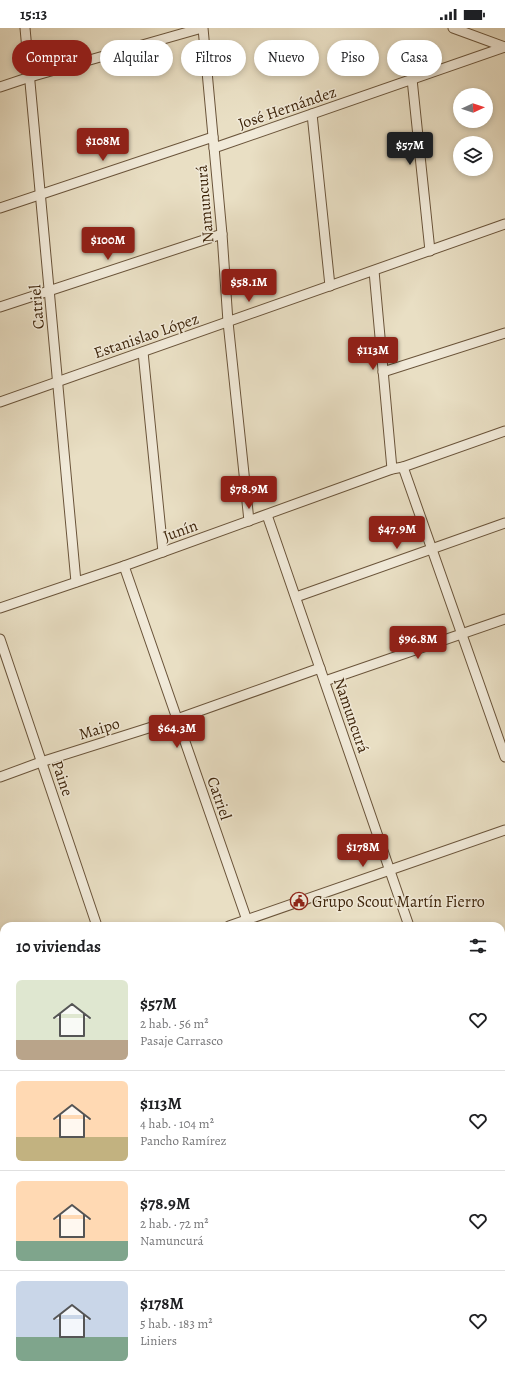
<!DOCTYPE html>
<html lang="es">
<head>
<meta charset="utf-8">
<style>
	body { margin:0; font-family:Alegreya,serif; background:#f2f2f2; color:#202124; height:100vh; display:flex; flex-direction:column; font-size:15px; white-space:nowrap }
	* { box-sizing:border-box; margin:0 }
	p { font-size:13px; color:#757577 }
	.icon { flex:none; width:22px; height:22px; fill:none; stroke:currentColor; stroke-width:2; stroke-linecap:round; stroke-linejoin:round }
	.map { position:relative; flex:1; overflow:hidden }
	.sheet { position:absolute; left:0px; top:894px; width:505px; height:456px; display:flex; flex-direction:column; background:#fff; border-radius:12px 12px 0 0; box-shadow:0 2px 6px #0003 }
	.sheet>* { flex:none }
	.hud { position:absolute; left:12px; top:12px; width:481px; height:36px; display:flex; gap:8px }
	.needle { width:26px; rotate:87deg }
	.tools { position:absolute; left:453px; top:60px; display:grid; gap:8px }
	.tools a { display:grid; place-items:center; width:40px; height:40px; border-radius:50%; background:#fff; box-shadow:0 2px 6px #0003; font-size:20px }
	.price { position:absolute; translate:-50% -34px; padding:0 9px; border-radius:4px; background:#8f2418; color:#fff; font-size:13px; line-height:26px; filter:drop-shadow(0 1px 2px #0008) }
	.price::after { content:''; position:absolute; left:50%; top:24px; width:12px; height:9px; margin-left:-6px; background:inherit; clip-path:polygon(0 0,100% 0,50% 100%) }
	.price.active { background:#222; color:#fff }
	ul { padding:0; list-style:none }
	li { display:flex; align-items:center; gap:12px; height:100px; padding:0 16px }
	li+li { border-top:1px solid #e0e0e0 }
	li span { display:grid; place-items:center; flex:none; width:112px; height:80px; border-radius:6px; color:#555 }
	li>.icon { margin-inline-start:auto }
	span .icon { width:48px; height:48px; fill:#fffc; stroke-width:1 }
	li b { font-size:17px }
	h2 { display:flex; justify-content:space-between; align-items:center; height:48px; padding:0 16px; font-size:17px }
	.pill { padding:0 14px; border-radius:18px; background:#fff; box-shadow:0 2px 6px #0003; font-size:14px; line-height:36px }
	.pill.active { background:#8f2418; color:#fff }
	.status { display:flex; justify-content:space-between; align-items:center; height:28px; padding:0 20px; background:#fff; direction:ltr }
	.status svg { height:11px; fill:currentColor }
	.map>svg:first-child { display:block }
	.green { fill:#b9c192; stroke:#7c744f }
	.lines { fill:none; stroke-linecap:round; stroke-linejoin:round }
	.street-casing { stroke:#6a543a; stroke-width:11 }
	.secondary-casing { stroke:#3f260c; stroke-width:15 }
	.street { stroke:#f1ead9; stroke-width:9 }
	.secondary { stroke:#f1ead9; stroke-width:13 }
	.labels { text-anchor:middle; stroke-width:3; stroke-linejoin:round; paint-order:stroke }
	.street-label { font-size:16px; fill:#3f260c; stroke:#f1ead9 }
	.poi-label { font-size:16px; fill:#3f260c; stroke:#f1ead9; text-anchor:start }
</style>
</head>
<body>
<div class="status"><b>15:13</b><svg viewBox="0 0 49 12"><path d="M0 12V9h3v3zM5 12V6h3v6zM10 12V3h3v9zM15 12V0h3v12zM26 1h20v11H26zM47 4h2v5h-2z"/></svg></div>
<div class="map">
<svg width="505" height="1350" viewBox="0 0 505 1350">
	<rect width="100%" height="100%" fill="#e9dfc4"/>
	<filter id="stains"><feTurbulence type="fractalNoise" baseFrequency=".005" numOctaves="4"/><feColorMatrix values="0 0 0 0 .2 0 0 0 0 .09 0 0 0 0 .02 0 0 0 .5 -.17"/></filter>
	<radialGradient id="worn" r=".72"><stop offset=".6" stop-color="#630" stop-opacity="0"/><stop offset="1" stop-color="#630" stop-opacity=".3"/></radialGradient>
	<path class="green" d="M505,1287V1350H410L409,1346H501V1288Z"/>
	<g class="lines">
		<defs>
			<g id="street">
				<path d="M25,0L76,554"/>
				<path d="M203,0L222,206L228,294L249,493"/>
				<path d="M453,0L505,19"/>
				<path d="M412,51L430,223"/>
				<path d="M0,59L30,49L202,0"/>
				<path d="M312,86L330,258"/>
				<path d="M214,120L505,19"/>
				<path d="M0,180L213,109"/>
				<path d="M374,243L392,441"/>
				<path d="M0,279L222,206"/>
				<path d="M143,324L163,524"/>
				<path d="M383,344L505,305"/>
				<path d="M0,374L505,196"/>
				<path d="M403,439L505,729"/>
				<path d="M267,487L409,898"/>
				<path d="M124,538L249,898"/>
				<path d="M296,569L505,495"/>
				<path d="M0,580L124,538L392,441L403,439L505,403"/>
				<path d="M0,611L97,898"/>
				<path d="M325,653L505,591"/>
				<path d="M0,749L41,734L177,691L320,640"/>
				<path d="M229,898L505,802"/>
				<path d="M0,978L4,976"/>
				<path d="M501,1031L505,1029"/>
				<path d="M0,1072L4,1083"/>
				<path d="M501,1166L505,1177"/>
				<path d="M0,1205L4,1204"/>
				<path d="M95,1346L96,1350"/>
				<path d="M248,1346L249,1350"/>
				<path d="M405,1346L407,1350"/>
			</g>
			<g id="secondary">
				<path d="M501,1267L505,1265"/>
				<path d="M501,1278L505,1276"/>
				<path d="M260,1350L271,1346"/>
				<path d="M292,1350L304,1346"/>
			</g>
		</defs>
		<use href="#street" class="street-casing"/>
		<use href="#secondary" class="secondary-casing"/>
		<use href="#street" class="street"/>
		<use href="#secondary" class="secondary"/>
	</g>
	<defs>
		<symbol id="civic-ring" viewBox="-11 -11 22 22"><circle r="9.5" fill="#f1ead9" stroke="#8f2418" stroke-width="1.5"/><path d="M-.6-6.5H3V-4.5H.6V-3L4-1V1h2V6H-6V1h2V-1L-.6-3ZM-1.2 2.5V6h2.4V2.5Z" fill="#8f2418"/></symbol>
	</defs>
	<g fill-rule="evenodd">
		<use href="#civic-ring" x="289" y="863" width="20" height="20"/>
	</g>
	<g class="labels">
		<g class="street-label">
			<text transform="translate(287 79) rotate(-19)" y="6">José Hernández</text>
			<text transform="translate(204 176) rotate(-95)" y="6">Namuncurá</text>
			<text transform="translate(36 279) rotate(-95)" y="6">Catriel</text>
			<text transform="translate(146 307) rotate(-19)" y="6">Estanislao López</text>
			<text transform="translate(180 502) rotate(-20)" y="6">Junín</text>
			<text transform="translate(352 687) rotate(71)" y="6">Namuncurá</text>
			<text transform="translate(99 700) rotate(-17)" y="6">Maipo</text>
			<text transform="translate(63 750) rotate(71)" y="6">Paine</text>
			<text transform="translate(220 770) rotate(71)" y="6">Catriel</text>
		</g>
		<g class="poi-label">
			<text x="312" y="879">Grupo Scout Martín Fierro</text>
		</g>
	</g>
	<rect width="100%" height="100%" filter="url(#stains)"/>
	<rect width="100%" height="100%" fill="url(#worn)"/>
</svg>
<div class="tools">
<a><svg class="needle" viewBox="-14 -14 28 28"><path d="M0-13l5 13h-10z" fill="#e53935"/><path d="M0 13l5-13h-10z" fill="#757577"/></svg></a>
<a><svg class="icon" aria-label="layers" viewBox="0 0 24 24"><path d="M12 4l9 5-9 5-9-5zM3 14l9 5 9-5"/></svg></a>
</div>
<b class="price" style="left:103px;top:134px">$108M</b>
<b class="price active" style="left:410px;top:138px">$57M</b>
<b class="price" style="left:108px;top:233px">$100M</b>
<b class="price" style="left:249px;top:275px">$58.1M</b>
<b class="price" style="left:373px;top:343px">$113M</b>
<b class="price" style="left:249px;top:482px">$78.9M</b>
<b class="price" style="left:397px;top:522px">$47.9M</b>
<b class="price" style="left:418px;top:632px">$96.8M</b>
<b class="price" style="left:177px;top:721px">$64.3M</b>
<b class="price" style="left:363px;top:840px">$178M</b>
<div class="hud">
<a class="pill active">Comprar</a>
<a class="pill">Alquilar</a>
<a class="pill">Filtros</a>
<a class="pill">Nuevo</a>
<a class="pill">Piso</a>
<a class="pill">Casa</a>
</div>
<section class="sheet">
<h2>10 viviendas<svg class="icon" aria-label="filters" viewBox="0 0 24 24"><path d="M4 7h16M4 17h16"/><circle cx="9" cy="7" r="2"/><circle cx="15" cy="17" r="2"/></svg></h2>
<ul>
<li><span style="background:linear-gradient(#dfe7d0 75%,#b9a48a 0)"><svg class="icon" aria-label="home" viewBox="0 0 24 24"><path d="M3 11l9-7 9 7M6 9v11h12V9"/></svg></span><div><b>$57M</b><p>2 hab. · 56 m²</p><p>Pasaje Carrasco</p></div><svg class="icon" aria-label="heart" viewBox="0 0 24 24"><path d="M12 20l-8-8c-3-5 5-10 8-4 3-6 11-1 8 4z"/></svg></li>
<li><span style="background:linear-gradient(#ffd9b3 70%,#c2b280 0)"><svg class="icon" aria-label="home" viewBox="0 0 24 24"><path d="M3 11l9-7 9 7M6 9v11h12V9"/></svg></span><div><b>$113M</b><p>4 hab. · 104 m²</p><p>Pancho Ramírez</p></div><svg class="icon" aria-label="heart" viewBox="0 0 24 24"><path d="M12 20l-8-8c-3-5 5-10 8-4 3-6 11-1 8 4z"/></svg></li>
<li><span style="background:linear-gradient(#ffd9b3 75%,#7fa58c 0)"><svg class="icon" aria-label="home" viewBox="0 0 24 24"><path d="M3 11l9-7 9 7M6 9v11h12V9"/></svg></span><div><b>$78.9M</b><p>2 hab. · 72 m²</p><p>Namuncurá</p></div><svg class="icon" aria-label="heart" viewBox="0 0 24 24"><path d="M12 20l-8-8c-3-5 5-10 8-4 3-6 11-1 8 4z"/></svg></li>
<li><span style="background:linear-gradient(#c9d6e8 70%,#7fa58c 0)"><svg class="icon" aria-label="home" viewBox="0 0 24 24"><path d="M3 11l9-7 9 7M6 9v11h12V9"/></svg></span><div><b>$178M</b><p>5 hab. · 183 m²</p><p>Liniers</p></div><svg class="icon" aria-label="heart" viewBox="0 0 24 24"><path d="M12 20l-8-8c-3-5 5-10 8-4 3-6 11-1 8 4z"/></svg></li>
</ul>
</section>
</div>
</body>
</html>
